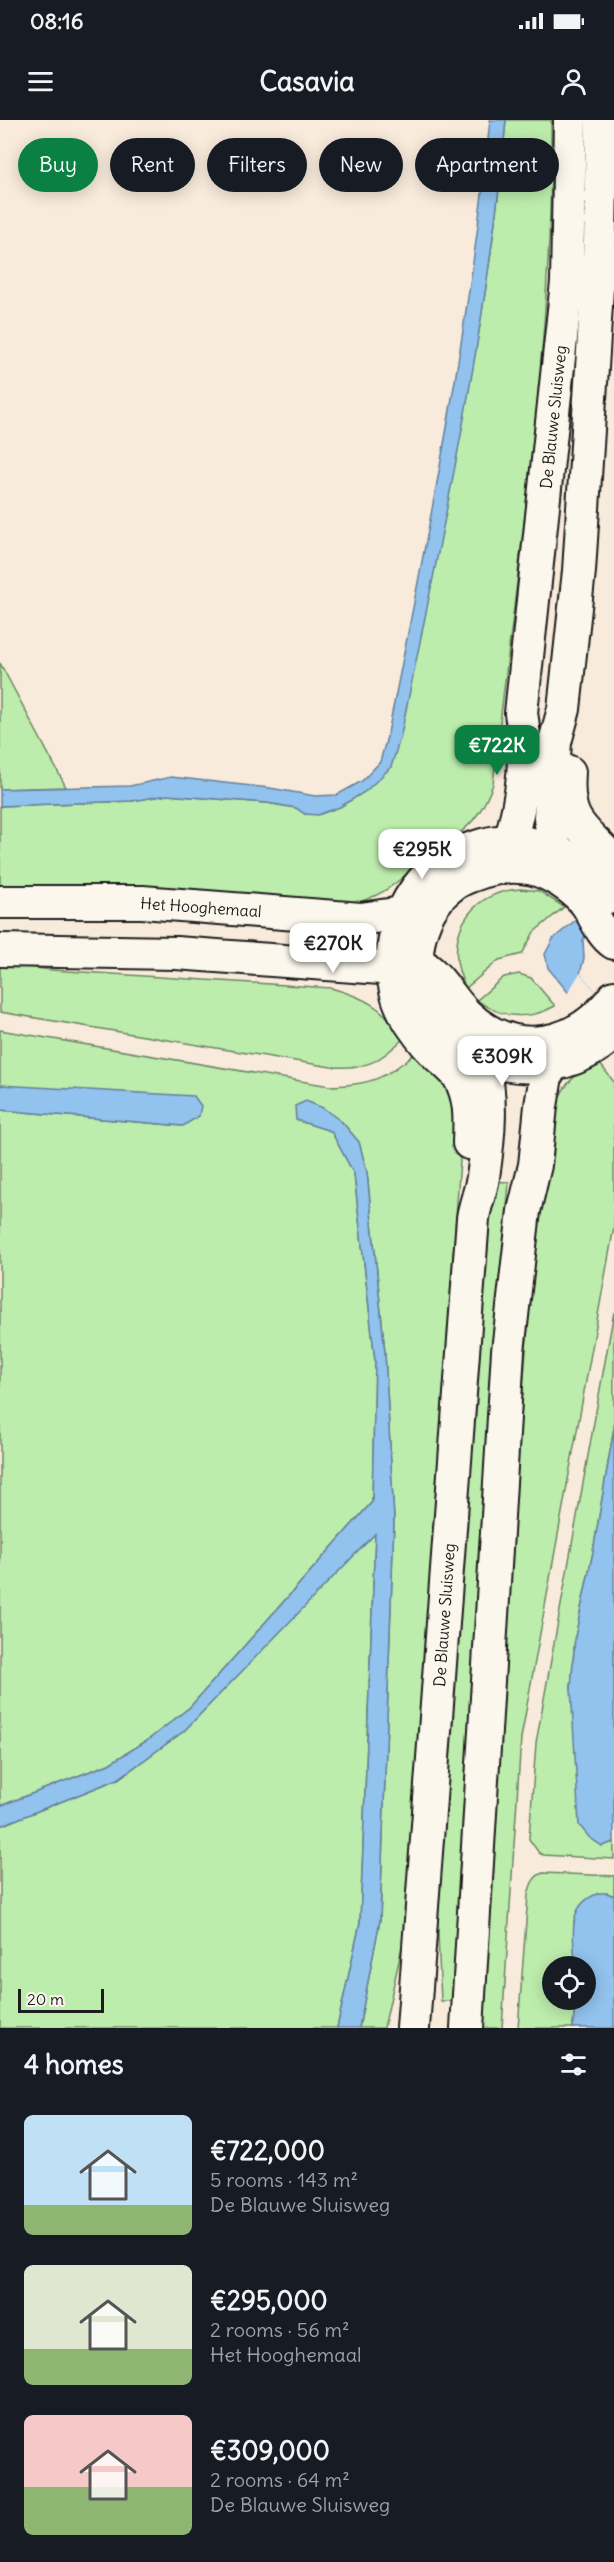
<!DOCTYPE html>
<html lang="en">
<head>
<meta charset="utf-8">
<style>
	body { margin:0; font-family:Delius,sans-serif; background:#242831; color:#f1f3f6; height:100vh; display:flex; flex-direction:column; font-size:22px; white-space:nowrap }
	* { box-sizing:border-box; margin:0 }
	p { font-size:20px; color:#9ea1a6 }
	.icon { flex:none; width:33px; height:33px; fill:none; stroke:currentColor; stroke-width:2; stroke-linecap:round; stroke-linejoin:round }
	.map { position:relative; height:1908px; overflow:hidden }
	.sheet { display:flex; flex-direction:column; background:#171b24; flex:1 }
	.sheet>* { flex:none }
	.hud { position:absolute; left:18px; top:18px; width:579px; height:54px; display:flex; gap:12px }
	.tools { position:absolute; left:542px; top:1836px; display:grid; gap:12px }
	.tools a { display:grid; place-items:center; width:54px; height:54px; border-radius:50%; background:#171b24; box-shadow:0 3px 15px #0003; font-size:30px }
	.scale { position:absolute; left:18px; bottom:15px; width:86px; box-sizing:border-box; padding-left:6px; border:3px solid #1c1c1c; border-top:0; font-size:16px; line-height:21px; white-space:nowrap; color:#1c1c1c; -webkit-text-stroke:4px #fbf7ec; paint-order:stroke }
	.price { position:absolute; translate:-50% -51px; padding:0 14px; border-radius:12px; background:#fff; color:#222; font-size:20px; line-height:39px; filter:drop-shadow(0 2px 3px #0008) }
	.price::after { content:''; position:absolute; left:50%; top:36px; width:18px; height:14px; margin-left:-9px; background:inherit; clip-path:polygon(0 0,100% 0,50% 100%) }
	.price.current { background:#0b8043; color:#fff }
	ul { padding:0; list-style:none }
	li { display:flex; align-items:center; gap:18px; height:150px; padding:0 24px }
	li span { display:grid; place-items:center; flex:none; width:168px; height:120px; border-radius:9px; color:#555 }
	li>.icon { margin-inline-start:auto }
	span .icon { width:72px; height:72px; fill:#fffc; stroke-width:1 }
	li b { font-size:26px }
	h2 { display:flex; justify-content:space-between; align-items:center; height:72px; padding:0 24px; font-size:26px }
	.chip { padding:0 21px; border-radius:27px; background:#171b24; box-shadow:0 3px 15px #0003; font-size:21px; line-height:54px }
	.chip.current { background:#0b8043; color:#fff }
	.status { display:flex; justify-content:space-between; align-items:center; height:42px; padding:0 30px; background:#171b24; direction:ltr }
	.status svg { height:16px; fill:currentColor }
	header { display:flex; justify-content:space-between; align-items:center; height:78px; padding:0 24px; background:#171b24; font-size:27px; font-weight:700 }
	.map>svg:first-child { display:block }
	.green { fill:#bdedac; stroke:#6c8464; stroke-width:1.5 }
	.water { fill:#92c2ee; stroke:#63809a; stroke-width:1.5 }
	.pier { fill:#f8ebdc }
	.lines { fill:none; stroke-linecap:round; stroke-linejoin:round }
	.secondary-casing { stroke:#1c1c1c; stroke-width:36 }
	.secondary { stroke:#fbf7ec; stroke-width:32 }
	.labels { text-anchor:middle; stroke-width:4.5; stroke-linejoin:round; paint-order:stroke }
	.street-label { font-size:16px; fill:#1c1c1c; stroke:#fbf7ec }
</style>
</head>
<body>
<div class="status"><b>08:16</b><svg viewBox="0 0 49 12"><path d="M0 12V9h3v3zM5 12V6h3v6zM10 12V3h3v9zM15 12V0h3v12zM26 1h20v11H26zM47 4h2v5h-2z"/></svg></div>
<header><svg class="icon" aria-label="menu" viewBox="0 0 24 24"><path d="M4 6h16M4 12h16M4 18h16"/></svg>Casavia<svg class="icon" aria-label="person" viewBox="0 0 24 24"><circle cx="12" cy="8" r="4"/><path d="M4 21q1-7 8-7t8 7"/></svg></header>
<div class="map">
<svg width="614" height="1908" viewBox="0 0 614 1908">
	<rect width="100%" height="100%" fill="#f8ebdc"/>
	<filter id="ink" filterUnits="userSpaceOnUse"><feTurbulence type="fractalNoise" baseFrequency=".0167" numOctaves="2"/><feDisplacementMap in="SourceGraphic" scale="12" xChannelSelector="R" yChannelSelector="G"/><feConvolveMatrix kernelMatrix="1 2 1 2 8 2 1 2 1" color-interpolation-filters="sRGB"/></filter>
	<g filter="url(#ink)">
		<g class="green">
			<path d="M506,0H551C554,222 517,444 493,664C485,686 475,702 456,716C449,722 440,726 433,732C398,759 390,776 343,786L0,773V686L132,681L167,675L267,683L296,688L305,694L390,647C437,433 487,219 506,0Z"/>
			<path d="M0,543L66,667L0,669Z"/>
			<path d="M521,769L539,771L564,787L534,812L522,834L499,840L466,868C441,821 467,771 521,769Z"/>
			<path d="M0,843L51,850L331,868C366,878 383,887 404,918C378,943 367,949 331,947L0,892Z"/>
			<path d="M519,854L531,858L555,886C528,901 501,898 477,880L504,857Z"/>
			<path d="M0,910L330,966C369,965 386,959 415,933C449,961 458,983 461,1026L405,1814L384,1908H359L380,1800L394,1400L385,1233L367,1052L359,1022L342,1002L296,1000L331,1011L354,1054L375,1241L372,1382L190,1587L148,1620L109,1644L0,1686V990L183,1006L17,967L0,965Z"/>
			<path d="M597,940L614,962V1107L521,1618L502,1908H484L502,1544L530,1178L550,997C563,966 568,959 597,940Z"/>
			<path d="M489,1061L509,1062L484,1377L452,1881H441L437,1794Z"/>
			<path d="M614,1192V1308L593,1432L575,1517L571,1568L589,1717L602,1726L614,1722V1739L543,1735L539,1733L529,1719L536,1623Z"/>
			<path d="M375,1413L360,1803L337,1908H0V1706L118,1659L184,1611Z"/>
			<path d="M543,1753L614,1756V1776L607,1773L574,1800L575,1846H552V1880H575L573,1908H518L528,1775C530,1766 533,1756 543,1753Z"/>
		</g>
		<g class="water">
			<path d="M490,0H506C488,207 442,412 401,615L391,647L366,671L340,687L318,695L305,694L296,688L267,683L167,675L132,681L0,686V669L130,666L171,657L270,668L315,676L337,675L362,661L380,642L388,613C429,410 470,207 490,0Z"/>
			<path d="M614,768L583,820L584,838L580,854L614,894V928L548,848L545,834L553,819Z"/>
			<path d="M0,965L194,976L201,986L199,996L183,1006L0,990Z"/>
			<path d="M306,981L323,988L342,1002L359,1022L367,1052L385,1233L394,1400L380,1800L359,1908H337L360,1803L375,1414L184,1611L118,1659L0,1706V1686L109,1644L148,1620L190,1587L372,1382L375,1241L354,1054L331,1011L296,1000L295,986Z"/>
			<path d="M614,1308V1722L602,1726L589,1717L579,1705L571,1568L575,1517L593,1432Z"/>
			<path d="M599,1773H607L614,1776V1908H573L575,1880H585V1846H575C574,1816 565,1785 599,1773Z"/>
		</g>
		<path class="pier" d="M580,853L614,893L612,930L566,876Z"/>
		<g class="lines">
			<defs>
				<g id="secondary">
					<path d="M569,652C565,706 584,707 614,742"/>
					<path d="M555,731L550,697L555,622L564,589L579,451L600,122L602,0"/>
					<path d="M501,748C519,700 530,644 521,593L567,162L570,0"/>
					<path d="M0,782H142L361,799L402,793"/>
					<path d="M614,823C601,814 596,799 588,786C580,774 563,762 549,755C524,742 496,746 470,756C450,763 435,779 426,798C404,847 424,905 471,932C514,957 580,949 614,912"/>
					<path d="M0,830L176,833L381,848L413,856"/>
					<path d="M406,838C436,846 446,874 466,894C514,940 576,928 614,877"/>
					<path d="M469,1023C470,1000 471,977 459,957C452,947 441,940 433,931C424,923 417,912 410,902C378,855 392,781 438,747C464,727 500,716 532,724C564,731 596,749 614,777"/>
					<path d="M413,1908L473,1098C475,1084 481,1071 483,1057C489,1017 493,976 482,937"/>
					<path d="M467,1908L508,1231L524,1091L535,1045L541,986L546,956L552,945"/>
				</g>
			</defs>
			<use href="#secondary" class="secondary-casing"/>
			<use href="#secondary" class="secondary"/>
		</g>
	</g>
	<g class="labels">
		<g class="street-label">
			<text transform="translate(553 297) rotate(-84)" y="6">De Blauwe Sluisweg</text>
			<text transform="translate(201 787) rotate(4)" y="6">Het Hooghemaal</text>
			<text transform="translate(444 1495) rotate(-86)" y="6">De Blauwe Sluisweg</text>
		</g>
	</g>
</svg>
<div class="tools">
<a><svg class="icon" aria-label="locate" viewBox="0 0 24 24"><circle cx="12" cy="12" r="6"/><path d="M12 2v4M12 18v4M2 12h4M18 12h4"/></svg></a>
</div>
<div class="scale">20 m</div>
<b class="price current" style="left:497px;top:656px">€722K</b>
<b class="price" style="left:422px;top:760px">€295K</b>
<b class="price" style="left:333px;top:854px">€270K</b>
<b class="price" style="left:502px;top:967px">€309K</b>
<div class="hud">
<a class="chip current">Buy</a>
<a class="chip">Rent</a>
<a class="chip">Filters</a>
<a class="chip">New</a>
<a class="chip">Apartment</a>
</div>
</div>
<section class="sheet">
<h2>4 homes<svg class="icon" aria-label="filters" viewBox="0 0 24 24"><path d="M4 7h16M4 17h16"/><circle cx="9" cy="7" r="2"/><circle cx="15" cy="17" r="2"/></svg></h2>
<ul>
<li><span style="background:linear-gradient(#bfe0f5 75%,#8fb573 0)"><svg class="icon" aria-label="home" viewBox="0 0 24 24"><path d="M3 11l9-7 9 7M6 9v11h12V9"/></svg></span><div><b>€722,000</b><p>5 rooms · 143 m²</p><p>De Blauwe Sluisweg</p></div></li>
<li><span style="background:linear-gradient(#dfe7d0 70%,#8fb573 0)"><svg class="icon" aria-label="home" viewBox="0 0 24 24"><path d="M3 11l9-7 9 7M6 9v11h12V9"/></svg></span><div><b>€295,000</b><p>2 rooms · 56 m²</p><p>Het Hooghemaal</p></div></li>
<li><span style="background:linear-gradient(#f6c9c9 60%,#8fb573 0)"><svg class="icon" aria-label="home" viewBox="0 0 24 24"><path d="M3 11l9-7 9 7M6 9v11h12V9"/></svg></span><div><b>€309,000</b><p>2 rooms · 64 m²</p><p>De Blauwe Sluisweg</p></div></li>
</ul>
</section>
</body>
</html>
